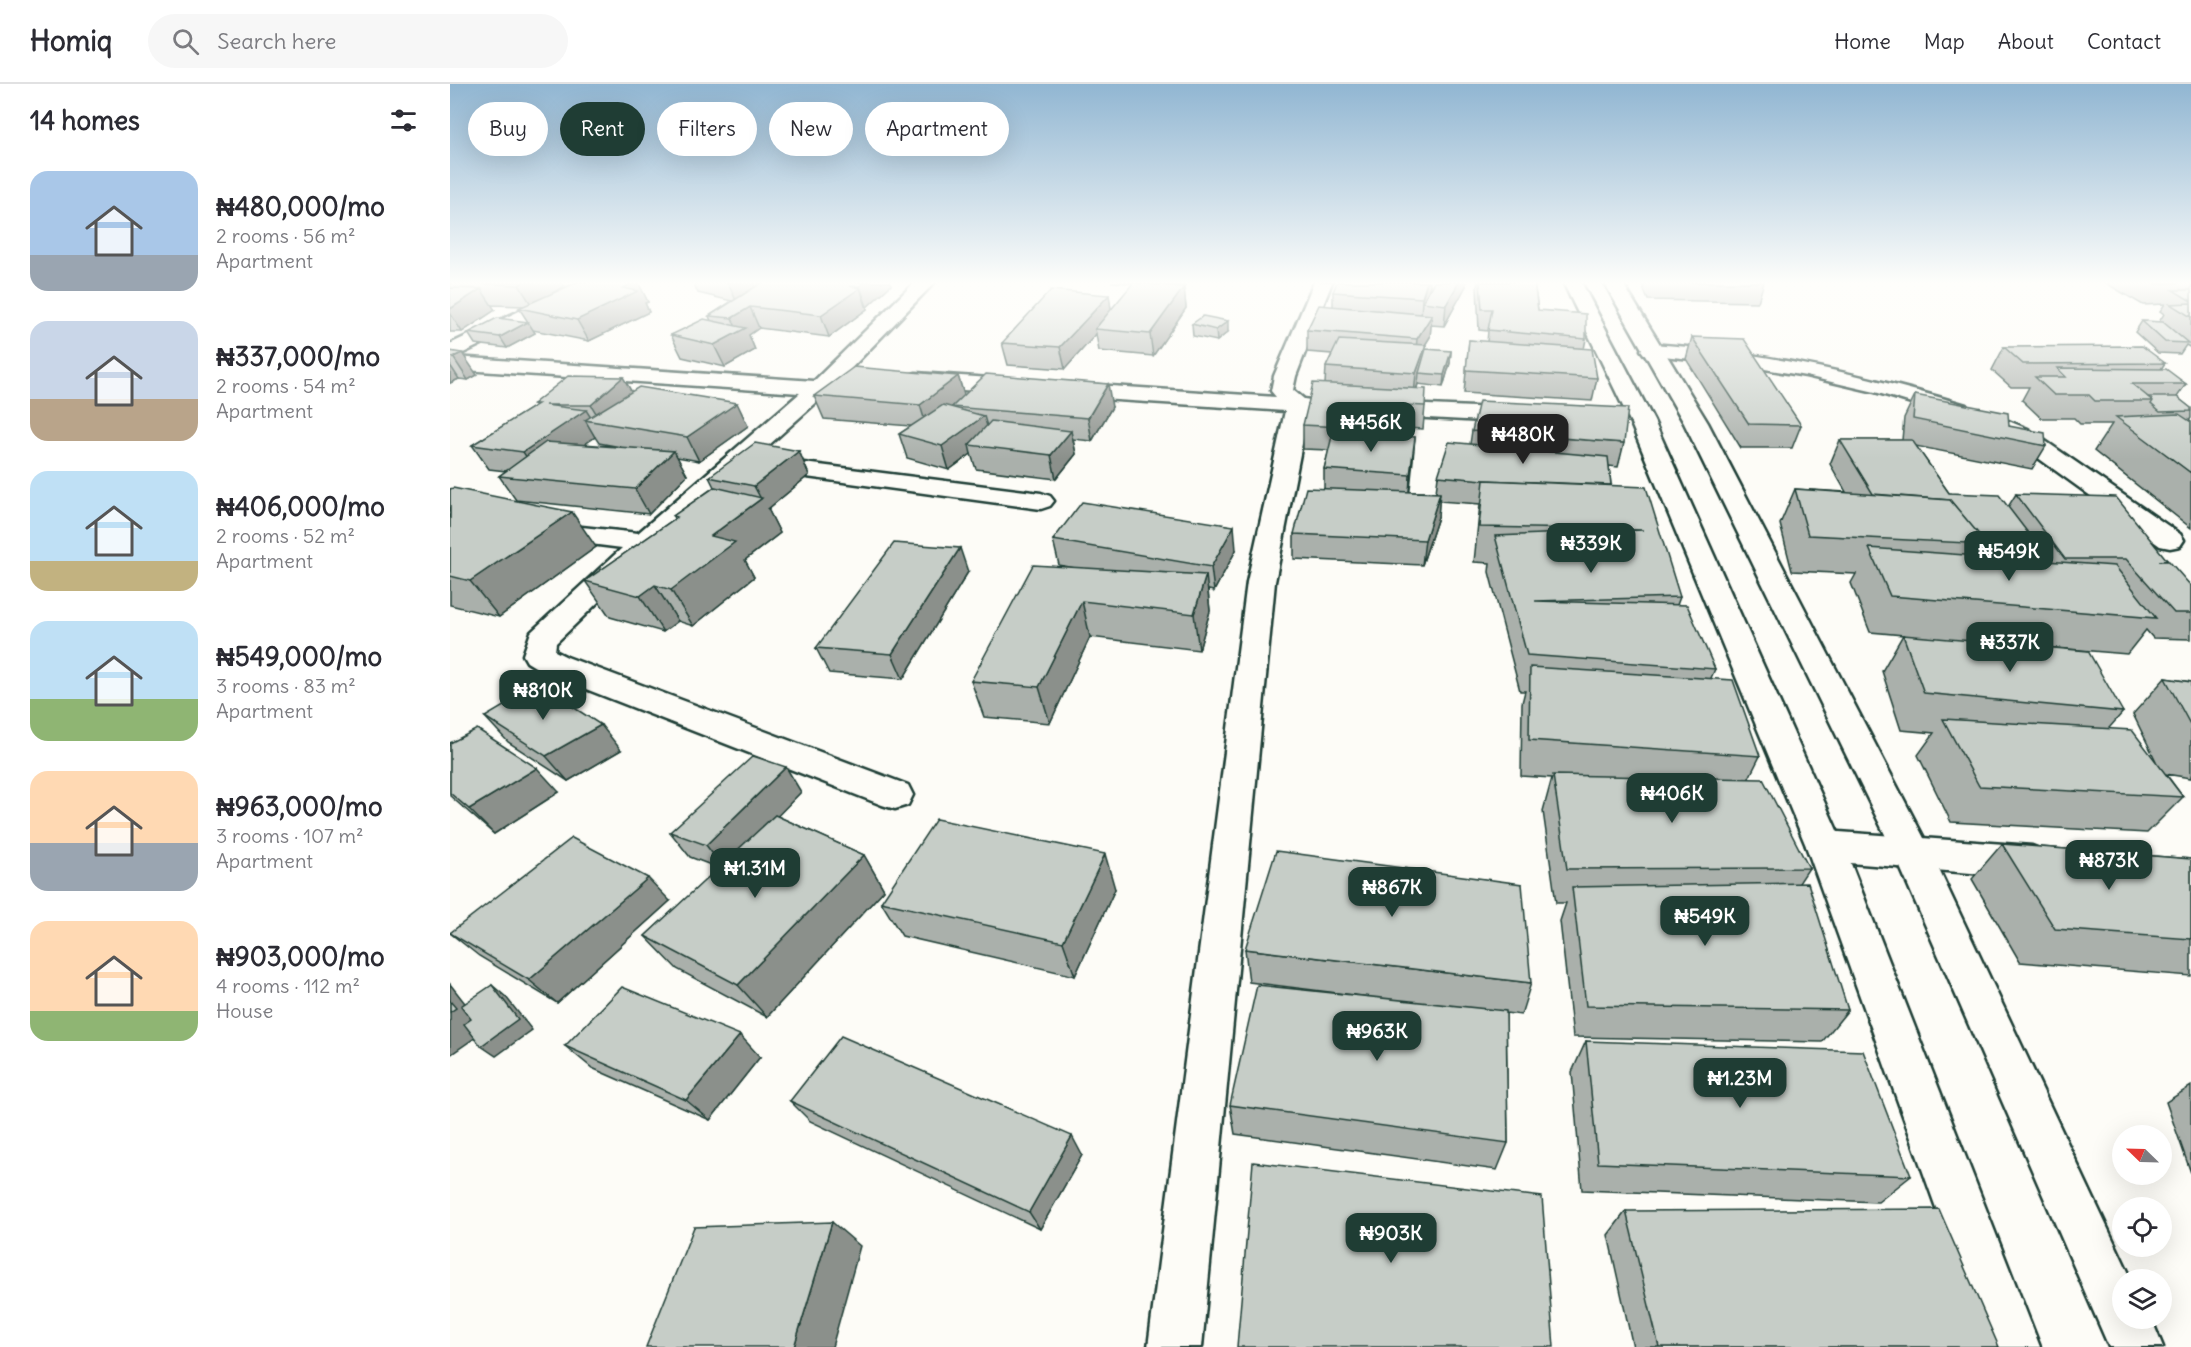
<!DOCTYPE html>
<html lang="en">
<head>
<meta charset="utf-8">
<style>
	body { margin:0; font-family:Delius,sans-serif; background:#f7f7f7; color:#2b2b33; height:100vh; display:flex; flex-direction:column; font-size:22px; white-space:nowrap }
	* { box-sizing:border-box; margin:0 }
	p { font-size:20px; color:#7c7c81 }
	.icon { flex:none; width:33px; height:33px; fill:none; stroke:currentColor; stroke-width:2; stroke-linecap:round; stroke-linejoin:round }
	.map { position:relative; flex:1; overflow:hidden }
	.sheet { display:flex; flex-direction:column; background:#fff; width:450px }
	.sheet>* { flex:none }
	.top-card { position:absolute; left:18px; top:18px; width:570px; height:54px; display:flex; gap:12px }
	.needle { width:39px; rotate:293deg }
	.tools { position:absolute; left:1662px; top:1041px; display:grid; gap:12px }
	.tools a { display:grid; place-items:center; width:60px; height:60px; border-radius:50%; background:#fff; box-shadow:0 6px 24px #0002; font-size:30px }
	.price { position:absolute; translate:-50% -51px; padding:0 14px; border-radius:12px; background:#1f3d34; color:#fff; font-size:20px; line-height:39px; filter:drop-shadow(0 2px 3px #0008) }
	.price::after { content:''; position:absolute; left:50%; top:36px; width:18px; height:14px; margin-left:-9px; background:inherit; clip-path:polygon(0 0,100% 0,50% 100%) }
	.price.current { background:#222; color:#fff }
	ul { padding:0; list-style:none }
	li { display:flex; align-items:center; gap:18px; height:150px; padding:0 30px }
	li span { display:grid; place-items:center; flex:none; width:168px; height:120px; border-radius:18px; color:#555 }
	li>.icon { margin-inline-start:auto }
	span .icon { width:72px; height:72px; fill:#fffc; stroke-width:1 }
	li b { font-size:26px }
	h2 { display:flex; justify-content:space-between; align-items:center; height:72px; padding:0 30px; font-size:26px }
	.chip { padding:0 21px; border-radius:27px; background:#fff; box-shadow:0 6px 24px #0002; font-size:21px; line-height:54px }
	.chip.current { background:#1f3d34; color:#fff }
	header { display:flex; align-items:center; gap:36px; box-sizing:border-box; height:84px; padding:0 30px; background:#fff; border-bottom:2px solid #e1e1e2 }
	header strong { font-size:28px }
	nav { display:flex; gap:33px; margin-inline-start:auto; font-size:21px }
	.search { width:420px; height:54px; background:#f7f7f7; display:flex; align-items:center; gap:15px; box-sizing:border-box; padding:0 21px; border-radius:33px; color:#7c7c81; font-size:22px }
	main { display:flex; flex:1; min-height:0 }
	.map>svg:first-child { display:block }
	.lines { fill:none; stroke-linecap:round; stroke-linejoin:round }
	.street-casing { stroke:#1f3d34; stroke-width:5 }
	.secondary-casing { stroke:#1f3d34; stroke-width:5 }
	.street { fill:#fdfcf7; fill-rule:evenodd }
	.secondary { fill:#fdfcf7; fill-rule:evenodd }
	.wall { fill:#aab0ab; stroke:#1f3d34; stroke-width:1.5; fill-rule:evenodd }
	.shaded-wall { fill:#8b908b; stroke:#1f3d34; stroke-width:1.5 }
	.building { fill:#c6cdc7; stroke:#1f3d34; stroke-width:1.5 }
</style>
</head>
<body>
<header>
<strong>Homiq</strong>
<div class="search"><svg class="icon" aria-label="search" viewBox="0 0 24 24"><circle cx="10" cy="10" r="6"/><path d="M15 15l6 6"/></svg>Search here</div>
<nav><a>Home</a><a>Map</a><a>About</a><a>Contact</a></nav>
</header>
<main>
<section class="sheet">
<h2>14 homes<svg class="icon" aria-label="filters" viewBox="0 0 24 24"><path d="M4 7h16M4 17h16"/><circle cx="9" cy="7" r="2"/><circle cx="15" cy="17" r="2"/></svg></h2>
<ul>
<li><span style="background:linear-gradient(#a9c7e8 70%,#9aa5b1 0)"><svg class="icon" aria-label="home" viewBox="0 0 24 24"><path d="M3 11l9-7 9 7M6 9v11h12V9"/></svg></span><div><b>₦480,000/mo</b><p>2 rooms · 56 m²</p><p>Apartment</p></div></li>
<li><span style="background:linear-gradient(#c9d6e8 65%,#b9a48a 0)"><svg class="icon" aria-label="home" viewBox="0 0 24 24"><path d="M3 11l9-7 9 7M6 9v11h12V9"/></svg></span><div><b>₦337,000/mo</b><p>2 rooms · 54 m²</p><p>Apartment</p></div></li>
<li><span style="background:linear-gradient(#bfe0f5 75%,#c2b280 0)"><svg class="icon" aria-label="home" viewBox="0 0 24 24"><path d="M3 11l9-7 9 7M6 9v11h12V9"/></svg></span><div><b>₦406,000/mo</b><p>2 rooms · 52 m²</p><p>Apartment</p></div></li>
<li><span style="background:linear-gradient(#bfe0f5 65%,#8fb573 0)"><svg class="icon" aria-label="home" viewBox="0 0 24 24"><path d="M3 11l9-7 9 7M6 9v11h12V9"/></svg></span><div><b>₦549,000/mo</b><p>3 rooms · 83 m²</p><p>Apartment</p></div></li>
<li><span style="background:linear-gradient(#ffd9b3 60%,#9aa5b1 0)"><svg class="icon" aria-label="home" viewBox="0 0 24 24"><path d="M3 11l9-7 9 7M6 9v11h12V9"/></svg></span><div><b>₦963,000/mo</b><p>3 rooms · 107 m²</p><p>Apartment</p></div></li>
<li><span style="background:linear-gradient(#ffd9b3 75%,#8fb573 0)"><svg class="icon" aria-label="home" viewBox="0 0 24 24"><path d="M3 11l9-7 9 7M6 9v11h12V9"/></svg></span><div><b>₦903,000/mo</b><p>4 rooms · 112 m²</p><p>House</p></div></li>
</ul>
</section>
<div class="map">
<svg width="1741" height="1263" viewBox="0 0 1741 1263">
	<rect width="100%" height="100%" fill="#fdfcf7"/>
	<filter id="ink" filterUnits="userSpaceOnUse"><feTurbulence type="fractalNoise" baseFrequency=".0167" numOctaves="2"/><feDisplacementMap in="SourceGraphic" scale="12" xChannelSelector="R" yChannelSelector="G"/><feConvolveMatrix kernelMatrix="1 2 1 2 8 2 1 2 1" color-interpolation-filters="sRGB"/></filter>
	<g filter="url(#ink)">
		<g class="lines">
			<defs>
				<g id="street">
					<path d="M130,198H154L152,202L5,273L364,297L465,198H485L377,309L204,464L106,559L105,567L117,573L458,701L463,711L458,721L445,725L432,721L95,589L77,578L73,571L81,548L172,464L85,453L81,447L85,441L94,439L188,449L350,309L0,285V260Z"/>
					<path d="M864,198H882L846,292L843,306L854,315L866,317L869,322L866,327L858,329L825,498L752,1263H698L797,498L835,327L466,303L458,301L455,296L458,291L466,289L826,313L821,307L824,292Z"/>
					<path d="M1201,260C1309,267 1413,290 1516,321L1519,326L1516,331L1508,333L1425,308L1356,292L1279,279L1194,270L1191,266L1194,262Z"/>
					<path d="M930,319L1071,325L1079,327L1082,332L1079,337L1071,339L922,331L919,326L922,321Z"/>
					<path d="M1556,336L1578,345L1730,450L1734,456L1730,462L1720,464L1710,462L1562,355L1548,348L1544,343L1548,338Z"/>
					<path d="M314,374L591,409L600,412L604,417L600,422L591,425L305,386L302,381L305,376Z"/>
					<path d="M1375,747L1582,762L1595,767L1601,778L1595,789L1582,794L1375,777L1362,773L1356,762L1362,751Z"/>
				</g>
				<g id="secondary">
					<path d="M1113,198H1131L1204,337L1394,762L1590,1263H1536L1356,762L1180,337Z"/>
					<path d="M1154,198H1172L1258,339L1476,758L1682,1196H1672V1234H1701L1713,1263H1659L1444,769L1234,339Z"/>
				</g>
			</defs>
			<use href="#street" class="street-casing"/>
			<use href="#secondary" class="secondary-casing"/>
			<use href="#street" class="street"/>
			<use href="#secondary" class="secondary"/>
		</g>
		<g class="wall">
			<path d="M0,198L114,202L99,211L128,198H188L198,218L195,219L199,228L139,257L83,246L85,249L57,264L25,260L18,249L78,238L69,224L74,222L41,221L45,226L12,248H0Z"/>
			<path d="M243,198H440L441,201L417,223V225L379,253L309,244L299,251L305,266L275,283L232,273L221,251L261,237L259,232L282,217L248,209Z"/>
			<path d="M661,198H736L735,202Z"/>
			<path d="M1028,198H1084L1088,226L1136,255L1134,265L1147,294L1142,317L1014,309L1019,256L1037,258L1038,247L1029,246L1027,203Z"/>
			<path d="M1194,198H1314L1308,218L1198,216L1193,204Z"/>
			<path d="M1654,198H1741V264L1736,261L1730,270L1708,269L1685,248L1692,237L1709,238L1714,230L1710,227L1715,220L1693,221Z"/>
			<path d="M980,201L978,208L1016,202L994,242L981,241L980,253L975,261V268L1001,267L1000,279L993,303L968,300L967,304L975,322L973,345L914,342L913,349L965,353L959,408H986L988,392L1020,360L1022,347L1174,359L1168,383L1159,382L1161,401L1230,513L1227,521L1265,585L1261,594L1310,672L1299,694L1359,784L1349,799L1398,926L1372,958L1123,953L1110,837L1116,819H1106L1093,727L1102,694L1071,692L1072,619L1075,607H1070L1039,488L1040,479L1024,478L1030,420L989,417L988,433L972,481L844,475V450L874,405V385L879,366L853,365V341L875,300L876,283L882,270L857,268V246L883,223V208Z"/>
			<path d="M734,203L736,224L703,272L649,267L646,250L615,285L558,281L552,259L659,211L661,226Z"/>
			<path d="M742,240L778,248L767,257L743,252Z"/>
			<path d="M1242,253L1351,341L1342,364H1291L1236,275Z"/>
			<path d="M1554,263L1715,279L1711,285L1736,300L1727,313L1741,324V334L1739,337L1741,338V444L1644,367L1662,340H1630L1624,334H1591L1572,316L1579,303H1561L1542,286Z"/>
			<path d="M0,267L27,291L18,296L9,295L0,299Z"/>
			<path d="M508,292L514,311L662,323L642,357L623,355L626,370L606,395L526,385L521,370L499,386L457,374L449,350L461,342L374,335L364,312Z"/>
			<path d="M181,308L298,342L249,377L227,373L237,391L199,430L66,416L49,392L56,387L39,385L22,361L85,322L83,320ZM145,353L149,359L171,363L134,360Z"/>
			<path d="M1465,311L1559,342L1596,362L1582,385L1466,362L1499,409L1558,423L1566,410L1717,476L1716,477L1741,502V555L1703,554L1696,546L1677,570L1594,563L1673,628L1659,644L1706,677L1683,630L1715,594L1741,598V694L1716,690L1733,713L1697,749L1501,738L1468,671L1484,649L1451,646L1432,587L1453,551L1420,548L1401,499L1406,490L1342,487L1330,440L1345,405L1396,408L1380,380L1390,356H1452L1454,334Z"/>
			<path d="M349,367L359,391L318,425L330,449L295,476L304,493L243,542L228,537L213,548L160,533L135,497L224,435L223,432L264,403L259,393Z"/>
			<path d="M0,405L146,463L49,533L0,521Z"/>
			<path d="M603,456L786,466L764,507L758,506L760,527L749,566L640,553L600,639L534,633L521,597L625,484L609,481Z"/>
			<path d="M518,488L453,595L379,589L366,564Z"/>
			<path d="M35,633L171,666L118,697L58,658Z"/>
			<path d="M0,659L109,708L44,750L0,712Z"/>
			<path d="M351,708L327,732L414,771L434,806L317,933L227,885L195,852L269,784L240,773L220,748Z"/>
			<path d="M1552,760L1741,775V892L1570,878L1522,795Z"/>
			<path d="M665,805L625,892L452,852L431,818Z"/>
			<path d="M220,817L107,919L29,872L0,849Z"/>
			<path d="M795,865L1081,899L1071,931L1056,929L1058,1059L1047,1086L785,1050L780,1021L920,913L799,898Z"/>
			<path d="M1136,957L1461,1092L1428,1118L1132,1106L1122,988Z"/>
			<path d="M115,962L310,973L260,1036L142,984Z"/>
			<path d="M1741,1002V1089L1716,1018Z"/>
			<path d="M340,1017L632,1071L590,1145L360,1037Z"/>
			<path d="M1176,1127L1549,1263H1183L1158,1151Z"/>
		</g>
		<g class="shaded-wall">
			<path d="M74,198H112L114,202L82,222L69,201Z"/>
			<path d="M185,198H188L198,218L195,219L199,228L139,257L127,236L173,204Z"/>
			<path d="M278,198H303L307,209L287,219Z"/>
			<path d="M414,198H440L441,201L417,223L410,202Z"/>
			<path d="M977,198H980V201L975,218H972L971,236L972,214Z"/>
			<path d="M1009,198H1016V202L994,242L996,221Z"/>
			<path d="M734,203L736,224L703,272L700,250Z"/>
			<path d="M410,204L417,225L379,253L371,231Z"/>
			<path d="M31,205L45,226L12,248L0,229V225Z"/>
			<path d="M659,211L662,232L645,245L646,250L615,285L610,263Z"/>
			<path d="M300,223L309,244L299,251L305,266L275,283L264,261L288,248L282,234Z"/>
			<path d="M982,231L980,253L965,277L967,255Z"/>
			<path d="M778,237V248L767,257L766,246Z"/>
			<path d="M78,238L85,249L57,264L50,253Z"/>
			<path d="M976,261L974,283L969,289L968,300L964,311L966,289Z"/>
			<path d="M1001,267L1000,279L993,303L994,291Z"/>
			<path d="M12,269L27,291L18,296L3,273Z"/>
			<path d="M0,281L9,295L0,299Z"/>
			<path d="M508,292L515,314L502,323V324L477,344L470,321Z"/>
			<path d="M173,293L186,315L152,339L141,321Z"/>
			<path d="M658,300L662,323L642,357L638,334Z"/>
			<path d="M287,319L298,342L249,377L237,353Z"/>
			<path d="M915,319L914,342L910,368L911,344Z"/>
			<path d="M136,326L143,337L135,336L145,353L89,392L73,368Z"/>
			<path d="M534,332L541,356L519,361L521,370L499,386L492,362Z"/>
			<path d="M621,347L626,370L606,395L601,371Z"/>
			<path d="M965,353L963,376L959,415L960,391Z"/>
			<path d="M224,367L237,391L199,430L185,405Z"/>
			<path d="M349,367L359,391L318,425L330,449L295,476L304,493L243,542L221,506L261,452L311,415L304,402Z"/>
			<path d="M990,409L988,433L972,481L975,456Z"/>
			<path d="M122,428L146,463L49,533L20,497Z"/>
			<path d="M784,442L786,466L764,507L761,483Z"/>
			<path d="M510,464L518,488L453,595L442,570Z"/>
			<path d="M756,491L760,527L749,566L744,530Z"/>
			<path d="M205,501L228,537L213,548L190,512Z"/>
			<path d="M632,517L640,553L600,639L589,603Z"/>
			<path d="M151,641L171,666L118,697L96,672Z"/>
			<path d="M336,683L351,708L275,786L256,761Z"/>
			<path d="M87,684L109,708L44,750L19,725Z"/>
			<path d="M655,770L665,805L625,892L613,858Z"/>
			<path d="M414,771L434,806L317,933L288,901Z"/>
			<path d="M198,794L220,817L107,919L79,896Z"/>
			<path d="M0,900L36,946L0,971Z"/>
			<path d="M42,901L56,913L82,946L46,972L31,962Z"/>
			<path d="M290,951L310,973L260,1036L236,1016Z"/>
			<path d="M622,1052L632,1071L590,1145L579,1128Z"/>
			<path d="M382,1138L410,1162L382,1263H344Z"/>
		</g>
		<g class="building">
			<path d="M0,198H74L69,201Z"/>
			<path d="M128,198H185L173,204L188,207L127,236L69,224Z"/>
			<path d="M313,198H414L410,202H399L410,204L371,231L300,223L282,234L259,232Z"/>
			<path d="M887,198H977L972,214L883,208Z"/>
			<path d="M984,198H1009L996,221L972,218Z"/>
			<path d="M1030,198H1084L1088,226L1136,230V255L1038,246L1042,225H1032Z"/>
			<path d="M1702,198H1735L1706,200Z"/>
			<path d="M683,199L734,203L700,250L645,245Z"/>
			<path d="M0,204L31,205L0,225Z"/>
			<path d="M601,206L659,211L610,263L552,259Z"/>
			<path d="M1723,206H1741V217Z"/>
			<path d="M1741,219V233L1720,220Z"/>
			<path d="M869,221L982,231L967,255L857,246Z"/>
			<path d="M753,232L778,237L766,246L742,240Z"/>
			<path d="M47,234L78,238L50,253L18,249Z"/>
			<path d="M254,235L296,244L264,261L221,251Z"/>
			<path d="M1692,237L1713,238L1738,259L1715,258Z"/>
			<path d="M1242,253L1294,255L1351,341L1299,340Z"/>
			<path d="M889,256L976,261L966,289L876,283Z"/>
			<path d="M1019,256L1142,265L1147,294L1016,286Z"/>
			<path d="M1692,262L1715,279L1573,280L1554,263Z"/>
			<path d="M976,265L1001,267L994,291L969,289Z"/>
			<path d="M0,267L12,269L3,273H0Z"/>
			<path d="M404,283L508,292L470,321L364,312Z"/>
			<path d="M1607,284L1716,285L1736,300H1682L1703,317H1645L1639,311H1604L1585,293H1616Z"/>
			<path d="M536,290L658,300L638,334L502,323Z"/>
			<path d="M118,292L173,293L141,321H95L136,326L73,368L22,361L88,320H83Z"/>
			<path d="M863,299L976,305L975,322L915,319L911,344L853,341Z"/>
			<path d="M189,303L287,319L237,353L135,336Z"/>
			<path d="M1465,311L1558,329L1559,342L1595,349L1596,362L1463,335Z"/>
			<path d="M1698,313H1727L1741,324V327L1710,328L1701,320L1703,317Z"/>
			<path d="M1029,317L1178,324L1174,359L1022,347Z"/>
			<path d="M493,321L534,332L492,362L449,350Z"/>
			<path d="M1729,330L1741,338V389L1666,333Z"/>
			<path d="M541,337L621,347L601,371L519,361Z"/>
			<path d="M883,348L965,353L960,391L874,385Z"/>
			<path d="M1390,356H1462L1499,409L1549,411L1588,462L1536,460L1500,416L1423,410Z"/>
			<path d="M96,358L224,367L185,405L49,392Z"/>
			<path d="M999,358L1158,373L1161,401L1034,396L988,392Z"/>
			<path d="M305,359L349,367L304,402L259,393Z"/>
			<path d="M1034,396L1196,403L1230,513L1085,517L1237,521L1265,585L1077,571L1045,452L1193,446L1029,443Z"/>
			<path d="M265,403L312,414L261,452L285,458L221,506L205,501L190,512L135,497L227,433L223,432Z"/>
			<path d="M3,404L122,428L20,497L0,492V405Z"/>
			<path d="M856,404L990,409L975,456L844,450Z"/>
			<path d="M1345,405L1500,416L1537,460L1358,451Z"/>
			<path d="M1566,410L1666,413L1717,476L1709,477H1719L1741,502V529H1724L1676,475H1615Z"/>
			<path d="M632,418L784,442L761,483L603,456Z"/>
			<path d="M444,459L510,464L442,570L366,564Z"/>
			<path d="M1419,464L1665,482L1706,534L1440,512Z"/>
			<path d="M583,481L756,491L744,530L632,517L589,603L521,597Z"/>
			<path d="M1453,551L1638,567L1673,628L1474,609Z"/>
			<path d="M1080,583L1283,596L1310,672L1079,656Z"/>
			<path d="M1715,594L1741,598V642Z"/>
			<path d="M89,601L151,641L96,672L35,633Z"/>
			<path d="M1493,635L1682,646L1733,713L1529,702Z"/>
			<path d="M27,645L87,684L19,725L0,709V659Z"/>
			<path d="M303,672L336,683L256,761L220,748Z"/>
			<path d="M1103,691L1313,695L1359,784L1117,785Z"/>
			<path d="M325,731L414,771L288,901L195,852Z"/>
			<path d="M486,735L655,770L613,858L431,818Z"/>
			<path d="M122,754L198,794L79,896L0,849Z"/>
			<path d="M1552,760L1741,775V855L1605,845Z"/>
			<path d="M826,767L1072,800L1081,899L795,865Z"/>
			<path d="M1358,799L1398,926L1136,922L1122,803Z"/>
			<path d="M42,901L68,935L31,962L14,940L21,935L11,922Z"/>
			<path d="M807,901L1056,927L1058,1059L780,1021Z"/>
			<path d="M172,903L290,951L236,1016L115,962Z"/>
			<path d="M0,917L6,924L0,928Z"/>
			<path d="M391,952L622,1052L579,1128L340,1017Z"/>
			<path d="M1136,957L1413,967L1461,1092L1148,1079Z"/>
			<path d="M803,1078L1092,1113L1104,1263H787Z"/>
			<path d="M1489,1125L1549,1263H1209L1176,1127Z"/>
			<path d="M382,1138L344,1263H196L244,1143Z"/>
		</g>
	</g>
	<linearGradient id="sky" x2="0" y2="1"><stop stop-color="#91b6d2"/><stop offset="0.53" stop-color="#fefefb"/><stop offset="1" stop-color="#fefefb" stop-opacity="0"/></linearGradient>
	<rect width="1741" height="375" fill="url(#sky)"/>
</svg>
<div class="tools">
<a><svg class="needle" viewBox="-14 -14 28 28"><path d="M0-13l5 13h-10z" fill="#e53935"/><path d="M0 13l5-13h-10z" fill="#7c7c81"/></svg></a>
<a><svg class="icon" aria-label="locate" viewBox="0 0 24 24"><circle cx="12" cy="12" r="6"/><path d="M12 2v4M12 18v4M2 12h4M18 12h4"/></svg></a>
<a><svg class="icon" aria-label="layers" viewBox="0 0 24 24"><path d="M12 4l9 5-9 5-9-5zM3 14l9 5 9-5"/></svg></a>
</div>
<b class="price" style="left:921px;top:369px">₦456K</b>
<b class="price current" style="left:1073px;top:381px">₦480K</b>
<b class="price" style="left:1141px;top:490px">₦339K</b>
<b class="price" style="left:1559px;top:498px">₦549K</b>
<b class="price" style="left:1560px;top:589px">₦337K</b>
<b class="price" style="left:93px;top:637px">₦810K</b>
<b class="price" style="left:1222px;top:740px">₦406K</b>
<b class="price" style="left:1659px;top:807px">₦873K</b>
<b class="price" style="left:305px;top:815px">₦1.31M</b>
<b class="price" style="left:942px;top:834px">₦867K</b>
<b class="price" style="left:1255px;top:863px">₦549K</b>
<b class="price" style="left:927px;top:978px">₦963K</b>
<b class="price" style="left:1290px;top:1025px">₦1.23M</b>
<b class="price" style="left:941px;top:1180px">₦903K</b>
<div class="top-card">
<a class="chip">Buy</a>
<a class="chip current">Rent</a>
<a class="chip">Filters</a>
<a class="chip">New</a>
<a class="chip">Apartment</a>
</div>
</div>
</main>
</body>
</html>
